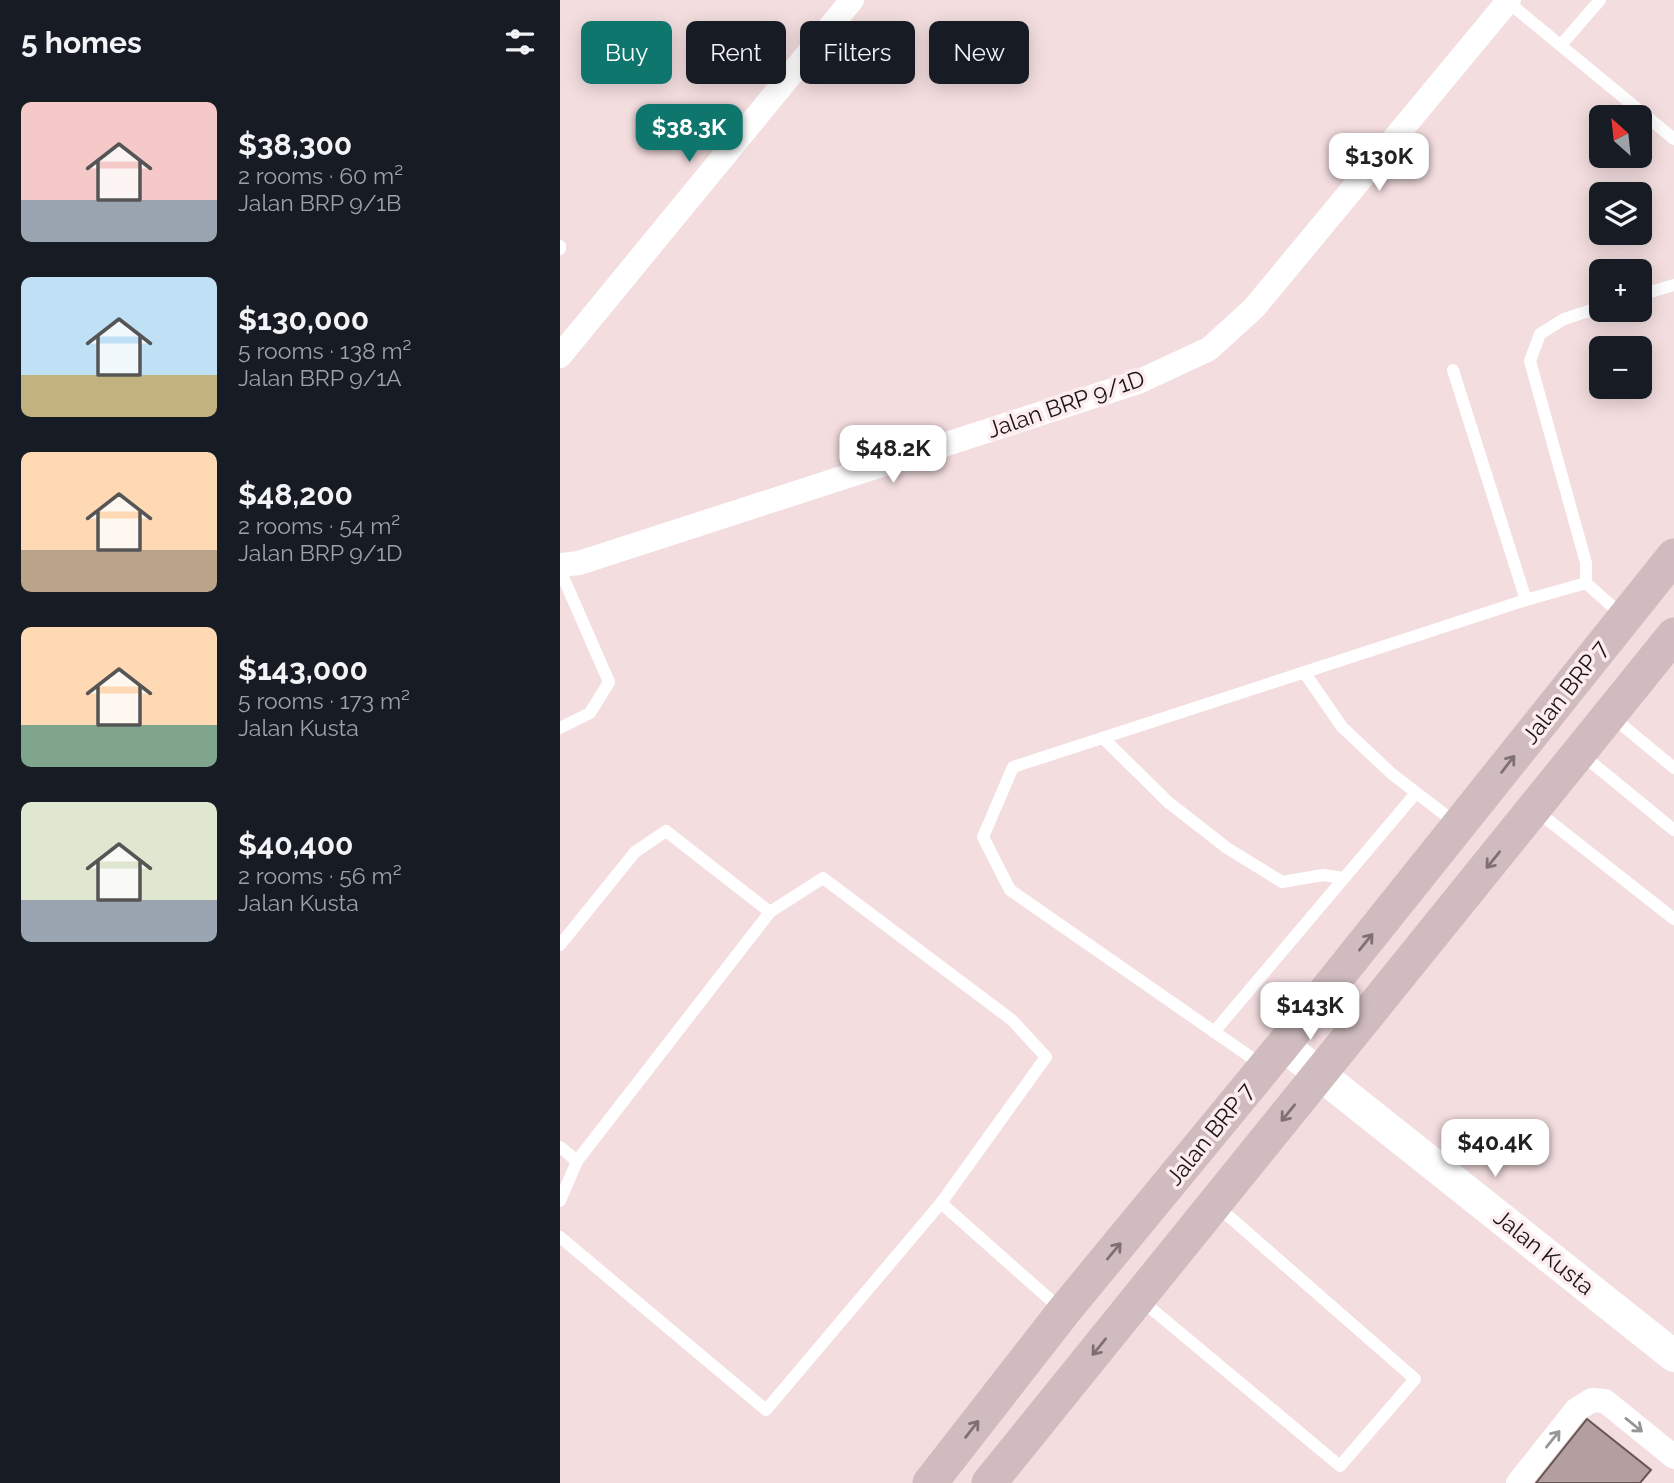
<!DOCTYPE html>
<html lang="en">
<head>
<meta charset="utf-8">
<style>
	body { margin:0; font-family:Raleway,sans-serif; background:#242831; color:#f1f3f6; height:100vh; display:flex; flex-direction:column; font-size:26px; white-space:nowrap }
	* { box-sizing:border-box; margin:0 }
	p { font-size:23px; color:#9ea1a6 }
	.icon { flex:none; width:38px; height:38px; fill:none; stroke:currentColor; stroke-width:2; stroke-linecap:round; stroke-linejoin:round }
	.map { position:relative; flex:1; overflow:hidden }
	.details { display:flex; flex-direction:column; background:#171b24; width:560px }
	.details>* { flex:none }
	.top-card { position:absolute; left:21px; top:21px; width:665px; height:63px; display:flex; gap:14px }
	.needle { width:46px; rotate:333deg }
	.fabs { position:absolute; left:1029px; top:105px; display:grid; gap:14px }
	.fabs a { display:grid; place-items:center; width:63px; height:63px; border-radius:10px; background:#171b24; box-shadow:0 4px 18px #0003; font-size:35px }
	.price { position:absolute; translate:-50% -60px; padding:0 16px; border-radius:14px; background:#fff; color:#222; font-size:23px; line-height:46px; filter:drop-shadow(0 2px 4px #0008) }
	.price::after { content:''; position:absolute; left:50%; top:42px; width:21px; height:16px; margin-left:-10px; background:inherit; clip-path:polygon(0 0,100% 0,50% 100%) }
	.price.current { background:#0f766e; color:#fff }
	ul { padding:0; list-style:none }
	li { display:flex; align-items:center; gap:21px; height:175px; padding:0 21px }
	li span { display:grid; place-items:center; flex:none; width:196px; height:140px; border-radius:10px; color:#555 }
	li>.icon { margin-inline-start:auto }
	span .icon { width:84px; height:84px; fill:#fffc; stroke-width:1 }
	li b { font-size:30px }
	h2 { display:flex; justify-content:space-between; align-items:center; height:84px; padding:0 21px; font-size:30px }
	.pill { padding:0 24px; border-radius:10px; background:#171b24; box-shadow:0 4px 18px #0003; font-size:24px; line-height:63px }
	.pill.current { background:#0f766e; color:#fff }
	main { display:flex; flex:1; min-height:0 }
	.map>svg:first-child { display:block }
	.building { fill:#b39ea0; stroke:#685657; stroke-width:2 }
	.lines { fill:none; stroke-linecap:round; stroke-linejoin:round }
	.service { stroke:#fff; stroke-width:12 }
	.minor { stroke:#fff; stroke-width:24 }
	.tertiary { stroke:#fff; stroke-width:32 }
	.secondary { stroke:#d0bcbe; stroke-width:35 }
	.oneway { stroke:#7f7072 }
	.oneway2 { stroke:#989596 }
	.labels { text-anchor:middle; stroke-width:7; stroke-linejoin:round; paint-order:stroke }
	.street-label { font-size:23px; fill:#1b1415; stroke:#fdeced }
</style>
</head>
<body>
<main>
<section class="details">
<h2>5 homes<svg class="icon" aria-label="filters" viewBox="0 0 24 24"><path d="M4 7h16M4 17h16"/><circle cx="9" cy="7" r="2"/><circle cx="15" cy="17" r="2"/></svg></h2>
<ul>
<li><span style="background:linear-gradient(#f6c9c9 70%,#9aa5b1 0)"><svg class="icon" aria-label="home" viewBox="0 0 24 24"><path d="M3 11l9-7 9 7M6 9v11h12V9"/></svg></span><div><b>$38,300</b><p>2 rooms · 60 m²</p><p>Jalan BRP 9/1B</p></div></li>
<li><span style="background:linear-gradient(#bfe0f5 70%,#c2b280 0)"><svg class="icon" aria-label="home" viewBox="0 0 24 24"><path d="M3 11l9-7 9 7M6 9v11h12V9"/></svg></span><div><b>$130,000</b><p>5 rooms · 138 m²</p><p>Jalan BRP 9/1A</p></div></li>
<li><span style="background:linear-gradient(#ffd9b3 70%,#b9a48a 0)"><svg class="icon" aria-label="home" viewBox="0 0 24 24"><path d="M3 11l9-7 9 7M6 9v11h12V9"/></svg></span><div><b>$48,200</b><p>2 rooms · 54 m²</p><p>Jalan BRP 9/1D</p></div></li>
<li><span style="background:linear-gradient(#ffd9b3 70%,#7fa58c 0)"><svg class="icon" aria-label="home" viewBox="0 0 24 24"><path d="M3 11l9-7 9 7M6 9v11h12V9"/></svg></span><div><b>$143,000</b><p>5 rooms · 173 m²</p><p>Jalan Kusta</p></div></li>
<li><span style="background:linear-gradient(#dfe7d0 70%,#9aa5b1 0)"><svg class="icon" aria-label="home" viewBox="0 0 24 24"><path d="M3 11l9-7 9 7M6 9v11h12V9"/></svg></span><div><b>$40,400</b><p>2 rooms · 56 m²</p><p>Jalan Kusta</p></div></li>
</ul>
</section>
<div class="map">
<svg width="1114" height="1483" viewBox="0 0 1114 1483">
	<rect width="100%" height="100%" fill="#f3dddf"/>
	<path class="building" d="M1027,1419L1091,1470L1080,1483H976Z"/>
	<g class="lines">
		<g class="service">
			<path d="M948,2L1114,139"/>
			<path d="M1001,45L1040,0"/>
			<path d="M0,246V249"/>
			<path d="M1080,295L1114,285"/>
			<path d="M893,370L966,600"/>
			<path d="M0,570L49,682L30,713L0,728"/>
			<path d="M1026,583V563L970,361L980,334L1004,319L1041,307"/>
			<path d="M744,672L782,727L832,774L897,824"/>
			<path d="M1050,715L1114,768"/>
			<path d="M543,738L608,802L667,848L722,882L763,875L784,878"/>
			<path d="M1020,753L1114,830"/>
			<path d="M974,809L1114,919"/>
			<path d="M210,912L263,878L452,1020L486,1057L381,1203L503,1311"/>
			<path d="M0,945L75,852L106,831L210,912L17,1161"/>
			<path d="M654,1032L856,793"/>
			<path d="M702,1065L450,890L423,837L453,767L966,600L1026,583L1064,617"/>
			<path d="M0,1147L17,1161L0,1201"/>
			<path d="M0,1237L206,1410L381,1203"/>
			<path d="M581,1300L780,1466L855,1379L657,1206"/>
		</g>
		<g class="minor">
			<path d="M0,356L292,0"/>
			<path d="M0,565L19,563L578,382L649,349L694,308L949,0"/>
			<path d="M958,1483L1016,1410L1032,1400L1045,1401L1114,1457"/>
		</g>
		<path class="tertiary" d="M723,1045L1114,1356"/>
		<g class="secondary">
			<path d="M370,1483L504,1311L723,1045L1114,556"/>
			<path d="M429,1483L1114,635"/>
		</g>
	</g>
	<defs><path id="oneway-shaft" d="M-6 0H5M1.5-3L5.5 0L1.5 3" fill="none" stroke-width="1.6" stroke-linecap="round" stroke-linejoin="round" transform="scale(1.75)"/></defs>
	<g class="oneway">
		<use href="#oneway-shaft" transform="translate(948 764) rotate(-52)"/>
		<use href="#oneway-shaft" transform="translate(933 860) rotate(129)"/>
		<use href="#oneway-shaft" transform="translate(806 942) rotate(-51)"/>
		<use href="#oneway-shaft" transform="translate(728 1113) rotate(129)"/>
		<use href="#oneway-shaft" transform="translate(554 1251) rotate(-50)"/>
		<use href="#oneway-shaft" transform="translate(539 1347) rotate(129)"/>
		<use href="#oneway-shaft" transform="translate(412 1429) rotate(-52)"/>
	</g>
	<g class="oneway2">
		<use href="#oneway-shaft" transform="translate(1074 1425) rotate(39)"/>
		<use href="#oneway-shaft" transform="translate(993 1439) rotate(-51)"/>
	</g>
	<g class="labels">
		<g class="street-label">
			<text transform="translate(506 404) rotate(-19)" y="8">Jalan BRP 9/1D</text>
			<text transform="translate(1005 692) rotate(-52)" y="8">Jalan BRP 7</text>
			<text transform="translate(650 1134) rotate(-51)" y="8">Jalan BRP 7</text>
			<text transform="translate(984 1252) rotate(39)" y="8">Jalan Kusta</text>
		</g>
	</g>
</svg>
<div class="fabs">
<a><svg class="needle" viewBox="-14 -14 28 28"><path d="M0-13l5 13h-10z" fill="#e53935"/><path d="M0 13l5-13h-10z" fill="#9ea1a6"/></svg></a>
<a><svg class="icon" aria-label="layers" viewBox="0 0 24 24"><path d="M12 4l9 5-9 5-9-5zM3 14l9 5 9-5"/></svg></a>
<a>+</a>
<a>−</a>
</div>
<b class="price current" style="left:129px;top:164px">$38.3K</b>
<b class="price" style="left:819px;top:193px">$130K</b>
<b class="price" style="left:333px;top:485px">$48.2K</b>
<b class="price" style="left:750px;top:1042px">$143K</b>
<b class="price" style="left:935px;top:1179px">$40.4K</b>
<div class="top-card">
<a class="pill current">Buy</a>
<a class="pill">Rent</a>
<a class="pill">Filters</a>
<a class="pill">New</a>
</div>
</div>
</main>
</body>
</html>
